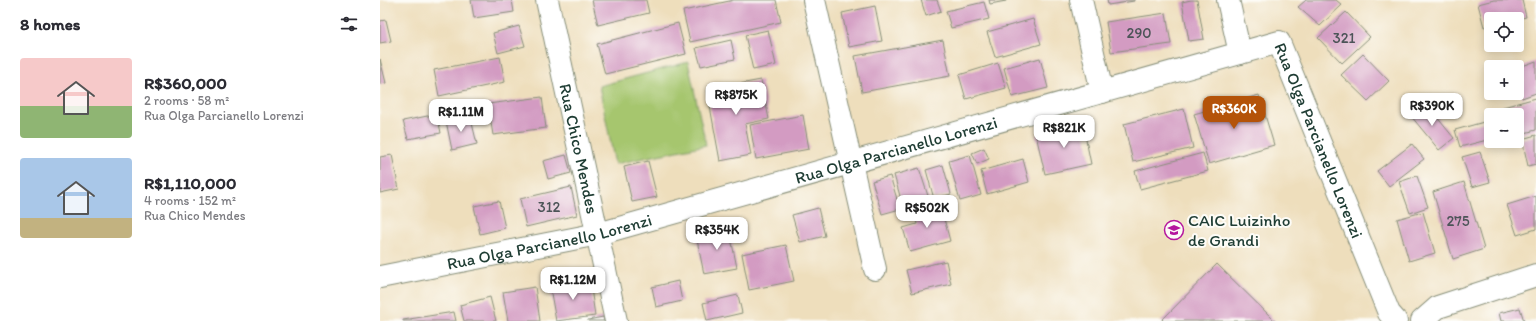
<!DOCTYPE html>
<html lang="en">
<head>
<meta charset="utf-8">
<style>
	body { margin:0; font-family:Itim,sans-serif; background:#f2f2f3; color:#2b2b33; height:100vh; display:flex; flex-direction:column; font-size:15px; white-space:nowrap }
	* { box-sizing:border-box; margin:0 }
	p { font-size:13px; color:#7c7c81 }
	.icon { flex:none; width:22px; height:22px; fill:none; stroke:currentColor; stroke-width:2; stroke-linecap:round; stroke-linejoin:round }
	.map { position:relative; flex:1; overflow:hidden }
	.sheet { display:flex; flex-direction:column; background:#fff; width:380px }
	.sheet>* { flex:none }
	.tools { position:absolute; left:1104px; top:12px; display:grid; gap:8px }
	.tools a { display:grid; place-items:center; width:40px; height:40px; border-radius:4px; background:#fff; box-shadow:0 2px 10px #0003; font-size:20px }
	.price { position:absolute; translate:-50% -34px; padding:0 9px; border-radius:8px; background:#fff; color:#222; font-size:13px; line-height:26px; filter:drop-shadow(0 1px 2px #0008) }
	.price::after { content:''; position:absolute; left:50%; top:24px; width:12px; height:9px; margin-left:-6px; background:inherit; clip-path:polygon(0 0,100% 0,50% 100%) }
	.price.current { background:#b45309; color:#fff }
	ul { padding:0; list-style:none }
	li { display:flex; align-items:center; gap:12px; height:100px; padding:0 20px }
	li span { display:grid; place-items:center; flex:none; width:112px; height:80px; border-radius:4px; color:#555 }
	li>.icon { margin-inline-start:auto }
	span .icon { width:48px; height:48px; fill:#fffc; stroke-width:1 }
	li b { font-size:17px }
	h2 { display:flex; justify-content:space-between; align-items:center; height:48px; padding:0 20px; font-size:17px }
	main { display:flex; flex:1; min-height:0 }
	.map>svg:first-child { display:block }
	.green { fill:#a6c66e; stroke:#628251 }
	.building { fill:#d39bc2 }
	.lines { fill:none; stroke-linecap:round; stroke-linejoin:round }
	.minor-casing { stroke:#868e78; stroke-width:24 }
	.minor { stroke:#fff; stroke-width:22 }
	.labels { text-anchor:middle; stroke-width:4; stroke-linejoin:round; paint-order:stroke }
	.number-label { font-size:15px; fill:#4c5458 }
	.street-label { font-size:17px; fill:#1f3d34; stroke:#fdfcf7 }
	.poi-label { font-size:17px; fill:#1f3d34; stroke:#fdfcf7; text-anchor:start }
</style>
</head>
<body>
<main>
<section class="sheet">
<h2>8 homes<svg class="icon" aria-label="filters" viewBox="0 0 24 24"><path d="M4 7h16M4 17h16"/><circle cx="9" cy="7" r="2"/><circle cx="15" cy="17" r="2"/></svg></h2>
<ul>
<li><span style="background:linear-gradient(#f6c9c9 60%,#8fb573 0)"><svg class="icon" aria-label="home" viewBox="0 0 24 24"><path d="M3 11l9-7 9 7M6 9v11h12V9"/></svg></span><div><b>R$360,000</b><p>2 rooms · 58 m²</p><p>Rua Olga Parcianello Lorenzi</p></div></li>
<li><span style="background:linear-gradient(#a9c7e8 75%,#c2b280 0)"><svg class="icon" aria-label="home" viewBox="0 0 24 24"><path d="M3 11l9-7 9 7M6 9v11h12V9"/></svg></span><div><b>R$1,110,000</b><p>4 rooms · 152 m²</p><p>Rua Chico Mendes</p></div></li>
</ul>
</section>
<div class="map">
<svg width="1156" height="321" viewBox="0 0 1156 321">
	<rect width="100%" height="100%" fill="#fdfcf7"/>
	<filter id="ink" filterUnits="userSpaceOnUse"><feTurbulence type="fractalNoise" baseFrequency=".025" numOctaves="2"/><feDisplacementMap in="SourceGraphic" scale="8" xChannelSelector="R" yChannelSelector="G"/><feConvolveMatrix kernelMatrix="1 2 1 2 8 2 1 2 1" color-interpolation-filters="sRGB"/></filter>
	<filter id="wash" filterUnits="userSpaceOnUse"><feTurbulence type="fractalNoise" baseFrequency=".012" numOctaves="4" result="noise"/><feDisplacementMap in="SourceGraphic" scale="16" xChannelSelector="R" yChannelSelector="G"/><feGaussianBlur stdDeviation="0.9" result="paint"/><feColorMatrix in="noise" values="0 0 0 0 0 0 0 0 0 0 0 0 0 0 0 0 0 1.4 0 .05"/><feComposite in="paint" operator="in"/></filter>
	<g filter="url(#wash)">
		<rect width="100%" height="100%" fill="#eedebc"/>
		<path class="green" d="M308,62L326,145L235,164L219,86Z"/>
		<g id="blocks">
			<g class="building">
				<path d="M91,0H132L134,12L94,18Z"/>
				<path d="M212,0H266L269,13L218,25Z"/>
				<path d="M354,0H396L401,22L310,42L303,11Z"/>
				<path d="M541,0H557L561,11L546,16Z"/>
				<path d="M609,0H626V1L610,4Z"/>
				<path d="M727,0H754V1L728,5Z"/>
				<path d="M811,0H817L824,39L809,41L802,2Z"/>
				<path d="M926,0H956L962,5L940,26L918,7Z"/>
				<path d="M1114,0H1142L1146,17L1138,19H1111V25L1104,27L1098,4Z"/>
				<path d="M604,2L609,19L571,28L566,11Z"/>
				<path d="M495,6L502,41L469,47L462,13Z"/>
				<path d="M966,12L990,37L962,63L938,38Z"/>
				<path d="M786,13L791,44L731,52L726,22Z"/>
				<path d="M653,19L661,44L615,57L607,32Z"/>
				<path d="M6,20L11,41L0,43V21Z"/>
				<path d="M298,23L306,54L225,74L217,44Z"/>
				<path d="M139,26L145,46L118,53L113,33Z"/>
				<path d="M388,30L396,65L373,70L365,35Z"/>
				<path d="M351,40L355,59L321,66L316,48Z"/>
				<path d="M563,40L570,76L482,92L475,56Z"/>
				<path d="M983,54L1009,81L988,101L961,75Z"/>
				<path d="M120,57L125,82L59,96L54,70Z"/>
				<path d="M660,58L668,88L632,97L624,68Z"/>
				<path d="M0,59L6,83L0,84Z"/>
				<path d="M1156,61V93L1142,98L1137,86V68Z"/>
				<path d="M618,63L626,88L586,99L579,75Z"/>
				<path d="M381,80L389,119L365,124L371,155L340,161L327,90Z"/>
				<path d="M879,95L894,145L829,164L814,114Z"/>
				<path d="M162,97L166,128L113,135L108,104Z"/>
				<path d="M1156,98V130L1137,135V115H1125L1123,107Z"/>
				<path d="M1046,104L1074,138L1059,150L1031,116Z"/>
				<path d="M804,109L813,148L753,162L744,124Z"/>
				<path d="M57,114L61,133L28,139L23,121Z"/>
				<path d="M90,115L97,144L72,150L66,121Z"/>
				<path d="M423,115L429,149L376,159L370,125Z"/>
				<path d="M1111,120V139L1080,147L1075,130Z"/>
				<path d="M703,125L711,164L665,174L656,135Z"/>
				<path d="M1156,135V164L1148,166L1142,139Z"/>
				<path d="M1032,144L1044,159L1009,186L997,171Z"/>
				<path d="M604,148L609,159L597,164L592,153Z"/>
				<path d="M1100,152L1110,182L1092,187L1082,157Z"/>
				<path d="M823,153L828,171L760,189L755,171Z"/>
				<path d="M12,155L19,189L0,193V157Z"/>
				<path d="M186,155L191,173L168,179L163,161Z"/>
				<path d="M590,155L601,195L580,201L569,161Z"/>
				<path d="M643,159L649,182L607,194L601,171Z"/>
				<path d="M268,161L277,197L252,202L244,167Z"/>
				<path d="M563,165L571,194L554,199L546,170Z"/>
				<path d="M539,168L550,202L524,210L514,175Z"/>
				<path d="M510,176L520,209L502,214L492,181Z"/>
				<path d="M1037,176L1048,207L1030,213L1019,182Z"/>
				<path d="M1084,182L1104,249L1073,259L1053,192Z"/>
				<path d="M191,187L197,215L146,227L140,199Z"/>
				<path d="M1156,196V229L1137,235L1127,205Z"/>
				<path d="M119,201L125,228L100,234L94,206Z"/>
				<path d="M560,204L570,241L530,252L523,228L537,224L534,212Z"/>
				<path d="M438,208L445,236L420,242L412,215Z"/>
				<path d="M1043,212L1055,253L1029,261L1017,219Z"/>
				<path d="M349,228L357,268L324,274L316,235Z"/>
				<path d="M406,245L414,281L369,290L362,254Z"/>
				<path d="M566,261L571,284L532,293L526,270Z"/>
				<path d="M837,264L895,321H781Z"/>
				<path d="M210,281L215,316L176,321L170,288Z"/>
				<path d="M298,281L302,301L276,307L272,287Z"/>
				<path d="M155,287L160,321H128L123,292Z"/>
				<path d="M358,295L362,313L327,321L323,303Z"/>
				<path d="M110,297L116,321H84L80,305Z"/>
				<path d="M1140,308L1144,321H1121L1119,313Z"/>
				<path d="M74,312L76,321H23V320Z"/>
				<path d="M223,317L224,321H208V320Z"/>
			</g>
		</g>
	</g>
	<g filter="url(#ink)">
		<use href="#blocks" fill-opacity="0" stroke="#868e78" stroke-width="1"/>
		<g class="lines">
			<defs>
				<g id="minor">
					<path id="s1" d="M167,0L236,321"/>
					<path d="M434,0L495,269"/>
					<path d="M701,0L722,92"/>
					<path d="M848,0L860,53"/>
					<path id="s2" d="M0,277L218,234L899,42L1009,313L1016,321"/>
					<path d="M1042,321L1058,307L1156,275"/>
				</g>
			</defs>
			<use href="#minor" class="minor-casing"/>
			<use href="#minor" class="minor"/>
		</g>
	</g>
	<defs>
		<symbol id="school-ring" viewBox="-11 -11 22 22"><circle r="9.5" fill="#fdfcf7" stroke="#b5179e" stroke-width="1.5"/><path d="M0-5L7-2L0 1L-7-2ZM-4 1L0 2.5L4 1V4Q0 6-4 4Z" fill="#b5179e"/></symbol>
	</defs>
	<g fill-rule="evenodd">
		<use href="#school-ring" x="783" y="219" width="22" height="22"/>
	</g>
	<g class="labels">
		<g class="number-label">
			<text x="759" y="38">290</text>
			<text x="964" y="43">321</text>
			<text x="169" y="212">312</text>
			<text x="1078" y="226">275</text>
		</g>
		<g class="street-label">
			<text dy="6" stroke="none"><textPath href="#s2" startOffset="1036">Rua Olga Parcianello Lorenzi</textPath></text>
			<text dy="6" stroke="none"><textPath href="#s1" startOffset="152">Rua Chico Mendes</textPath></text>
			<text dy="6" stroke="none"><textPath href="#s2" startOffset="532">Rua Olga Parcianello Lorenzi</textPath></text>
			<text dy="6" stroke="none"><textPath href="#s2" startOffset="173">Rua Olga Parcianello Lorenzi</textPath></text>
		</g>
		<g class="poi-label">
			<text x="808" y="226">CAIC Luizinho<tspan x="808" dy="20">de Grandi</tspan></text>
		</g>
	</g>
</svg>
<div class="tools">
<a><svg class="icon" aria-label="locate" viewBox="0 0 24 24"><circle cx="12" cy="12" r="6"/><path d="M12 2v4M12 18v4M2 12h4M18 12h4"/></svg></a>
<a>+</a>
<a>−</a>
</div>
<b class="price" style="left:356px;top:116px">R$875K</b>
<b class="price" style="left:1052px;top:127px">R$390K</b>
<b class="price current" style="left:854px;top:130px">R$360K</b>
<b class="price" style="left:81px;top:133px">R$1.11M</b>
<b class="price" style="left:684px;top:149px">R$821K</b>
<b class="price" style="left:547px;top:229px">R$502K</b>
<b class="price" style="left:337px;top:251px">R$354K</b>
<b class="price" style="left:193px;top:301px">R$1.12M</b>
</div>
</main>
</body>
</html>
